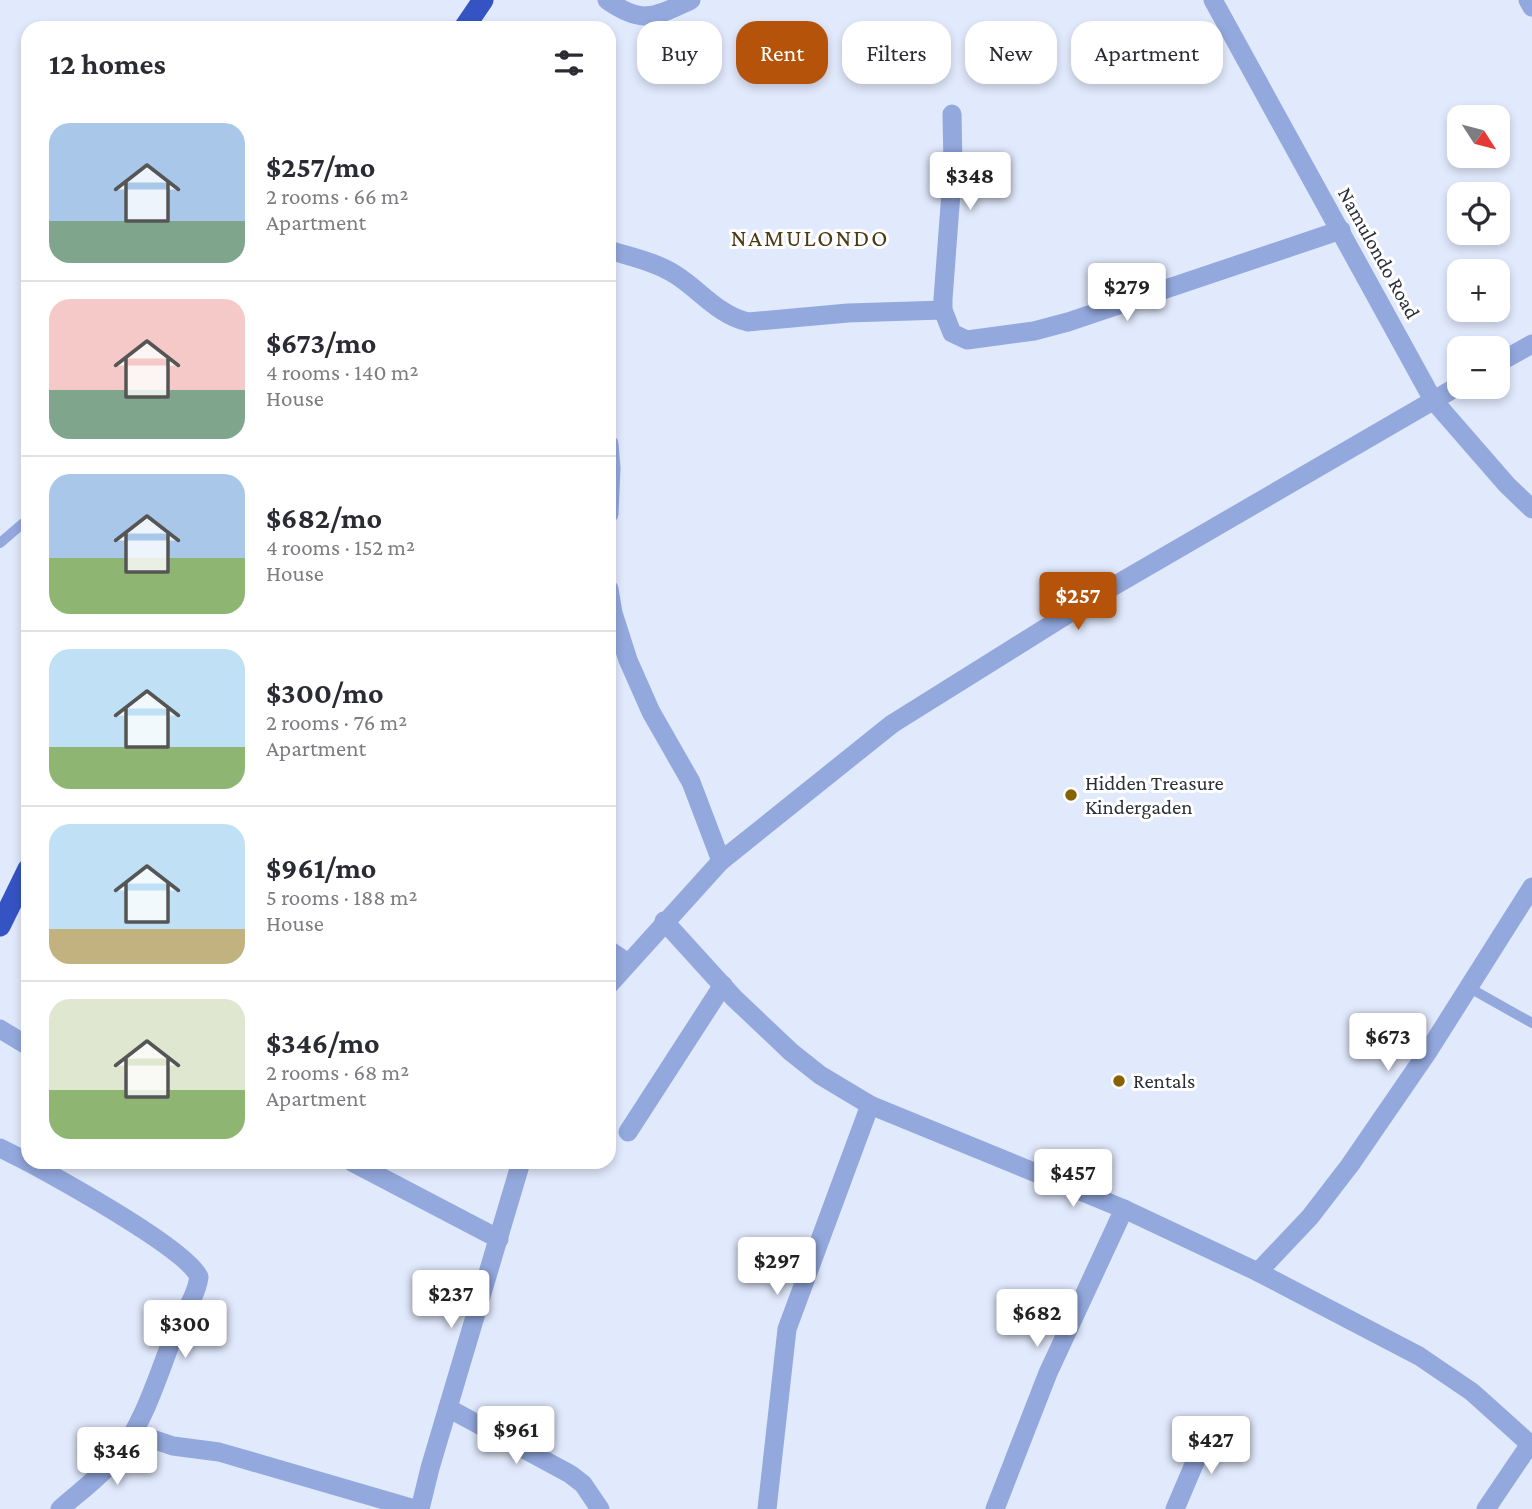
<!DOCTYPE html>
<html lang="en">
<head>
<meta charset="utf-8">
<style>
	body { margin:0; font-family:"Crimson Pro",serif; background:#f2f2f3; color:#2b2b33; height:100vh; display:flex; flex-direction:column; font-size:26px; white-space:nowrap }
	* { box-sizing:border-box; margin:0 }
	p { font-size:23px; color:#7c7c81 }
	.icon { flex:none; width:38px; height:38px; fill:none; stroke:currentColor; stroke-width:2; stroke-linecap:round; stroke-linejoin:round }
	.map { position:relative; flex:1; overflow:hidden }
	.details { position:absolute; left:21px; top:21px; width:595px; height:1148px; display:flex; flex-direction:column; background:#fff; border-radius:21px; box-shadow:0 4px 10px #0003 }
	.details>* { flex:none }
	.hud { position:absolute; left:637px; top:21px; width:665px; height:63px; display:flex; gap:14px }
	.needle { width:46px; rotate:126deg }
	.buttons { position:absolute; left:1447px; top:105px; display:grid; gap:14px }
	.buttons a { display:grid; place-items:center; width:63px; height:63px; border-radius:14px; background:#fff; box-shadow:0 4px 10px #0003; font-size:35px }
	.price { position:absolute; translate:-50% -60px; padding:0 16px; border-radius:7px; background:#fff; color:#222; font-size:23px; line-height:46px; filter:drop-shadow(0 2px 4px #0008) }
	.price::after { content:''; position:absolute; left:50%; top:42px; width:21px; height:16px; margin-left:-10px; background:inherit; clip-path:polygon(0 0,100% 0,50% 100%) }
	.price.active { background:#b45309; color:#fff }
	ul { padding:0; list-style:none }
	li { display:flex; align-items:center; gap:21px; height:175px; padding:0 28px }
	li+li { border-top:2px solid #e1e1e2 }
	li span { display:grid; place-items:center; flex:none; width:196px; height:140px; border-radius:21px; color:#555 }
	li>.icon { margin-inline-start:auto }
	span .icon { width:84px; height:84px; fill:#fffc; stroke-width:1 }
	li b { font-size:30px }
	h2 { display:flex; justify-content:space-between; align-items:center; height:84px; padding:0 28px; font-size:30px }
	.tag { padding:0 24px; border-radius:21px; background:#fff; box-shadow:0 4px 10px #0003; font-size:24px; line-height:63px }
	.tag.active { background:#b45309; color:#fff }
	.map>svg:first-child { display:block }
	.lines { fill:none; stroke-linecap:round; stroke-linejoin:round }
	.lane { stroke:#93a8dd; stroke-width:10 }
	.street { stroke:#93a8dd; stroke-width:19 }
	.highway { stroke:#3454c4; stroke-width:21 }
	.poi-dot { fill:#876300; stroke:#fff; stroke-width:2.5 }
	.labels { text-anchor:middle; stroke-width:6; stroke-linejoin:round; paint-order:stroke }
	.street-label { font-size:21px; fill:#2b2f38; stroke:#fff }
	.poi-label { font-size:21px; fill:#2b2f38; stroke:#fff; text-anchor:start }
	.quarter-label { font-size:24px; letter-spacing:2px; fill:#4c3a13; stroke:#fff }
</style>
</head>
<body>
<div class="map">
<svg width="1532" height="1509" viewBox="0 0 1532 1509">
	<rect width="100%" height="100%" fill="#e1e9fc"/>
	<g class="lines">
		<g class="lane">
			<path d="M0,543L28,519"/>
			<path d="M1468,987L1532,1023"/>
		</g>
		<g class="street">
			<path d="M607,0C642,25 654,17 691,0"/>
			<path d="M1213,0L1433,400L1507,485L1532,509"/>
			<path d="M1528,0L1532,7"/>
			<path d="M952,114L953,166L943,299V310L952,333L967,340L1034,331L1068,322L1341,230"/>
			<path d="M609,250C631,257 656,262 676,275C701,291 718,315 748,322L848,313L943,310"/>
			<path d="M1498,363L1532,344"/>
			<path d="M609,444L611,468L609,514"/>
			<path d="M609,589L613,613L628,660L651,712L691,782L721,861"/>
			<path d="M664,921L734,998L791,1052L820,1075L870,1105L1124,1209L1258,1272L1419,1356L1472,1392L1532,1446"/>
			<path d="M609,950L628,963"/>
			<path d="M609,985L721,861L892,724L1100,594L1460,385"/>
			<path d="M0,1029L28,1046"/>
			<path d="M628,1132L723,985"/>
			<path d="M0,1148L28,1162"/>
			<path d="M28,1162C61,1180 187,1249 199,1277C196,1297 183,1314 175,1332C159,1372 144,1425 116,1458C99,1478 79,1492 60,1509"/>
			<path d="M352,1162L499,1239"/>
			<path d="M1258,1272L1310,1217L1350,1165L1429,1050L1532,887"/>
			<path d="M448,1408L570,1474L583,1484L600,1509"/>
			<path d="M134,1433L173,1446L219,1452L415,1509"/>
			<path d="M420,1509L430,1468L521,1162"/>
			<path d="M767,1509L787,1329L870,1105"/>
			<path d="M995,1509L1048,1373L1124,1209"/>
			<path d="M1175,1509L1210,1427"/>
			<path d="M1486,1509L1530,1444"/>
		</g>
		<g class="highway">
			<path d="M464,28L483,0"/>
			<path d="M0,926L28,869"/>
		</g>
	</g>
	<g class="poi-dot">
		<circle cx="1071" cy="795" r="7"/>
		<circle cx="1119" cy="1081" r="7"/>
	</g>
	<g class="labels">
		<g class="street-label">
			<text transform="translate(1379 253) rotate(61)" y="7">Namulondo Road</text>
		</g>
		<g class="poi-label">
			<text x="1085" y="790">Hidden Treasure<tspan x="1085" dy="24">Kindergaden</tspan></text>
			<text x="1133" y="1088">Rentals</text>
		</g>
		<g class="quarter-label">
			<text x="810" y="246">NAMULONDO</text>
		</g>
	</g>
</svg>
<div class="buttons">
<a><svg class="needle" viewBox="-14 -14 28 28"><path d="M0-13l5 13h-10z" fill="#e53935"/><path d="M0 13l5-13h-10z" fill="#7c7c81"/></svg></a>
<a><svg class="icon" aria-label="locate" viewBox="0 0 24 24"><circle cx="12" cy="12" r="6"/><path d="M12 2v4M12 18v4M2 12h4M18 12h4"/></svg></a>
<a>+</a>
<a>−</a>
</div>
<b class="price" style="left:970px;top:212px">$348</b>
<b class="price" style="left:1127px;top:323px">$279</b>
<b class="price active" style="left:1078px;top:632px">$257</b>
<b class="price" style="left:1388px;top:1073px">$673</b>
<b class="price" style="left:1073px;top:1209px">$457</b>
<b class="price" style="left:777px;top:1297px">$297</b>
<b class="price" style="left:451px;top:1330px">$237</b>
<b class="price" style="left:1037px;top:1349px">$682</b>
<b class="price" style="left:185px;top:1360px">$300</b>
<b class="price" style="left:516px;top:1466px">$961</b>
<b class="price" style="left:1211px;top:1476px">$427</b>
<b class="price" style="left:117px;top:1487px">$346</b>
<div class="hud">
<a class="tag">Buy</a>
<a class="tag active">Rent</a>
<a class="tag">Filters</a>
<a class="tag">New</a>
<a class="tag">Apartment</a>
</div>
<section class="details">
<h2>12 homes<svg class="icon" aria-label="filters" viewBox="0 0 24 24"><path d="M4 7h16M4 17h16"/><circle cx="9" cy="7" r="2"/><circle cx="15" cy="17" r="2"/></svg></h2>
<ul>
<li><span style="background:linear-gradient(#a9c7e8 70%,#7fa58c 0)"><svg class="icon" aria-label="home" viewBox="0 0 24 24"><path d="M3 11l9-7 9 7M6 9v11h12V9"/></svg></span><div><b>$257/mo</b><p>2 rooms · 66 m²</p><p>Apartment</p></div></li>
<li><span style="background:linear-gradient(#f6c9c9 65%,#7fa58c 0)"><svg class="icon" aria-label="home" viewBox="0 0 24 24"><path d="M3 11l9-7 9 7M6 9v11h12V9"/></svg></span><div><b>$673/mo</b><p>4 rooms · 140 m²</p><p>House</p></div></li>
<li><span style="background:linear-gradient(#a9c7e8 60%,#8fb573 0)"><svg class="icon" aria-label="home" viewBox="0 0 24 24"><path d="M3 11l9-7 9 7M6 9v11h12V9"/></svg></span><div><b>$682/mo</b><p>4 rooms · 152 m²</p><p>House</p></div></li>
<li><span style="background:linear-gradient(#bfe0f5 70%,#8fb573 0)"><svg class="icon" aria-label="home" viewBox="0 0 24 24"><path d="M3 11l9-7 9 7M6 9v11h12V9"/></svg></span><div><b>$300/mo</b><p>2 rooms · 76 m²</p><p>Apartment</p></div></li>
<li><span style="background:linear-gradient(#bfe0f5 75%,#c2b280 0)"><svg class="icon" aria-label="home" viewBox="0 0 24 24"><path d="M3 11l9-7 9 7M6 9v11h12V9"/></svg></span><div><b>$961/mo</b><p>5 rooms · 188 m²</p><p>House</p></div></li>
<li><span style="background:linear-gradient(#dfe7d0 65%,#8fb573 0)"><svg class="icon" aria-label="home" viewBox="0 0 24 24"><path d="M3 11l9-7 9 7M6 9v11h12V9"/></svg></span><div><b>$346/mo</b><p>2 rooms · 68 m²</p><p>Apartment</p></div></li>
</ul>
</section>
</div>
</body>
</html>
